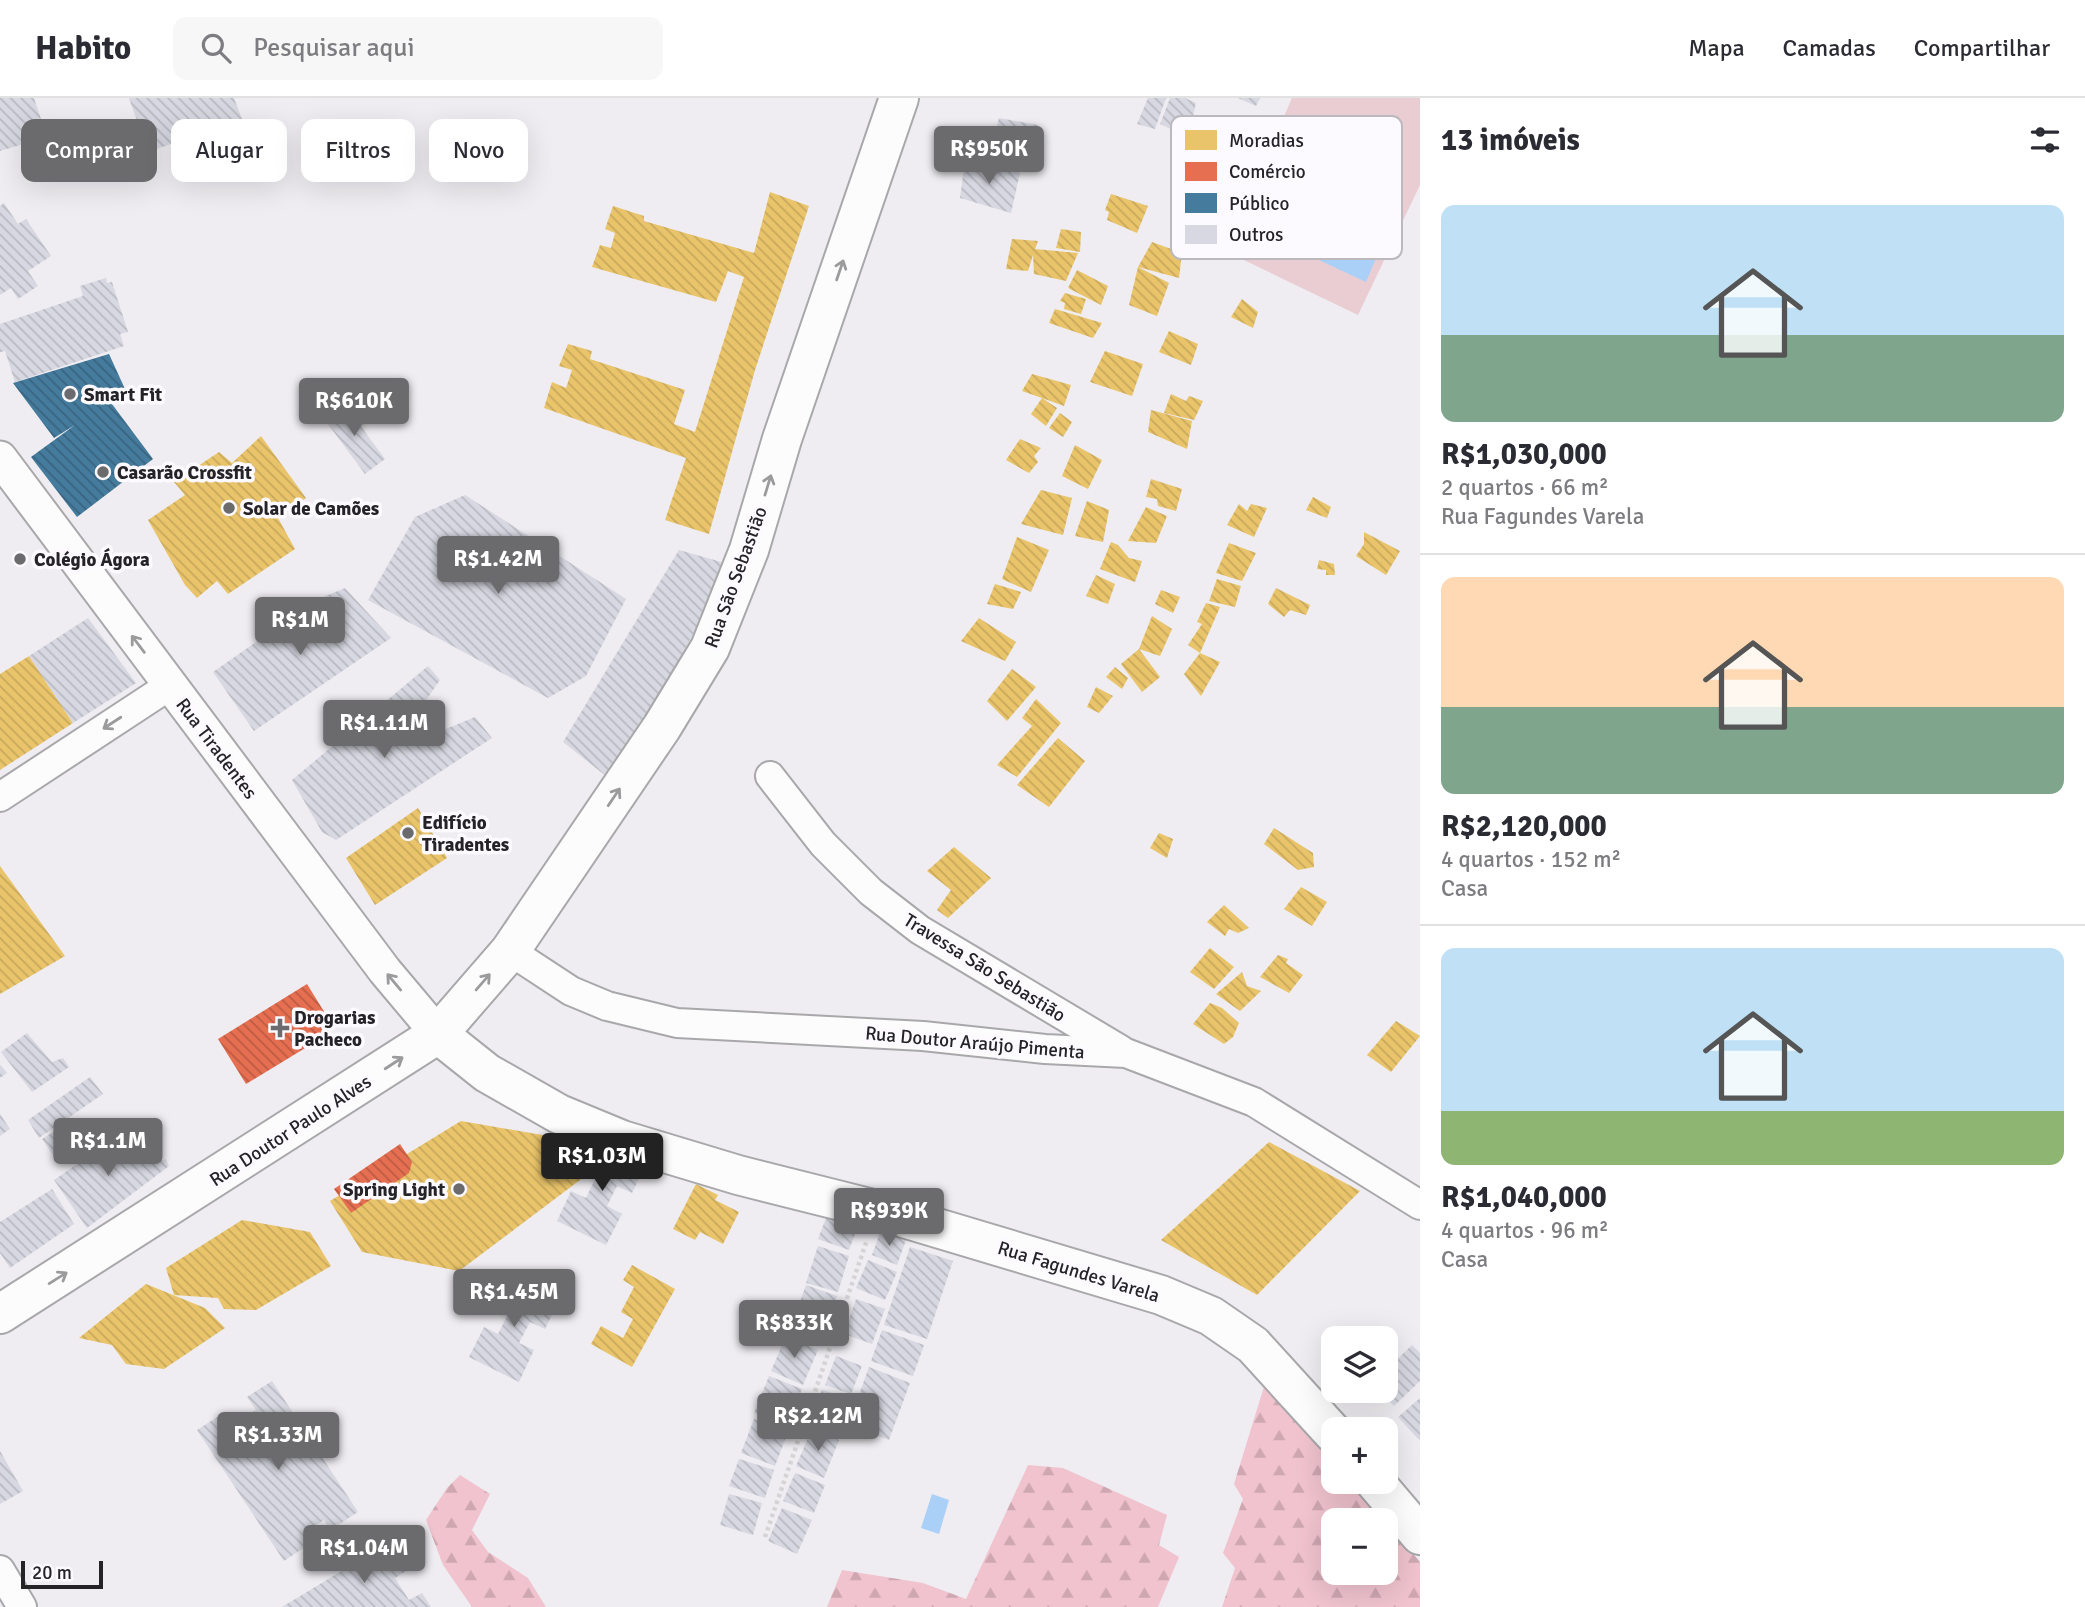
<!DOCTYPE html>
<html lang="pt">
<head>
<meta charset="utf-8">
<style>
	body { margin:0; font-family:Signika,sans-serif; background:#f7f7f7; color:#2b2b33; height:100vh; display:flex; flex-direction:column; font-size:26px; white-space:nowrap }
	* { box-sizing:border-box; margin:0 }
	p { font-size:23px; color:#7c7c81 }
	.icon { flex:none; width:38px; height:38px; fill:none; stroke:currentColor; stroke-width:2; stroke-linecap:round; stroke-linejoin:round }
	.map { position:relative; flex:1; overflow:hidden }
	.side { display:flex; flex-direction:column; background:#fff; width:665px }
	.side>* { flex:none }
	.hud { position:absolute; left:21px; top:21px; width:665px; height:63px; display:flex; gap:14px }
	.fabs { position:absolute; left:1321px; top:1228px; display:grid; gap:14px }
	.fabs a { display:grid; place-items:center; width:77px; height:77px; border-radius:14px; background:#fff; box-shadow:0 7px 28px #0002; font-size:35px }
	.scale { position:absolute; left:21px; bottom:18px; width:82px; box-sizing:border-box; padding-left:7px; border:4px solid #242325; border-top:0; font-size:19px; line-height:24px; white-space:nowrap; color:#242325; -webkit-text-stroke:5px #fcf9ff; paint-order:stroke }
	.price { position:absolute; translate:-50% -60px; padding:0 16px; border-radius:7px; background:#6b6a6c; color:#fff; font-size:23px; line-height:46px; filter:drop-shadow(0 2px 4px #0008) }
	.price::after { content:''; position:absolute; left:50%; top:42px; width:21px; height:16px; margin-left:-10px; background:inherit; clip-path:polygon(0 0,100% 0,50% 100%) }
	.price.selected { background:#222; color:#fff }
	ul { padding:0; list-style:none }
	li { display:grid; align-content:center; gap:14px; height:371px; padding:0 21px }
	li+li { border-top:2px solid #e1e1e2 }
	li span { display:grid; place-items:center; height:217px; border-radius:14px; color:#555 }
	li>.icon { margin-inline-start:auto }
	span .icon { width:126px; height:126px; fill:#fffc; stroke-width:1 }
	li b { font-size:30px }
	h2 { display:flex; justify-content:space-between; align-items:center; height:84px; padding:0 21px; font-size:30px }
	.tag { padding:0 24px; border-radius:14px; background:#fff; box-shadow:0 7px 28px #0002; font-size:24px; line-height:63px }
	.tag.selected { background:#6b6a6c; color:#fff }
	header { display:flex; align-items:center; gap:42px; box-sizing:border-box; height:98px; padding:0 35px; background:#fff; border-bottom:2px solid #e1e1e2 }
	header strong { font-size:33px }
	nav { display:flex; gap:38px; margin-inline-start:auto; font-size:24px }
	.search { width:490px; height:63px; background:#f7f7f7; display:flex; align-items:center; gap:18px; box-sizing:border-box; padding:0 24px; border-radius:14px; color:#7c7c81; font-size:26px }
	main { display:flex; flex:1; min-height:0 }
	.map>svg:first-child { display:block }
	.forest { fill:url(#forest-firs) }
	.garden { fill:#e9cdd3 }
	.water { fill:#aad0f8 }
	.homes { fill:url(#homes-back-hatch) }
	.shops { fill:url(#shops-back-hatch) }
	.public { fill:url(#public-back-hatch) }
	.building { fill:url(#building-back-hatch) }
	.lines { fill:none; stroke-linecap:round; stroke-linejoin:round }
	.minor-casing { stroke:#a8a7aa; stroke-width:32 }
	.tertiary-casing { stroke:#a8a7aa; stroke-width:37 }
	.secondary-casing { stroke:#a8a7aa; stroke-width:42 }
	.path { stroke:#d5d4d5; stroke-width:4.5; stroke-dasharray:3.5 3.5; stroke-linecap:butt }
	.minor { stroke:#fdfcfd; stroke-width:28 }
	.tertiary { stroke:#fdfcfd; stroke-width:33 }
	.secondary { stroke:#fdfcfd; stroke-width:38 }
	.oneway { stroke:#9b9a9c }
	.poi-dot { fill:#6b6a6c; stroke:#fcf9ff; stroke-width:2.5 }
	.labels { text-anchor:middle; stroke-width:7; stroke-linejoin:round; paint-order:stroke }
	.poi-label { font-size:19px; font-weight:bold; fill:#242325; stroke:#fcf9ff; text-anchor:start }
	.street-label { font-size:19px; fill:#242325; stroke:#fcf9ff }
	.key { fill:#fcf9ff; stroke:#bbb9be; stroke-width:2 }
	.key-label { font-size:19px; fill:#242325 }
</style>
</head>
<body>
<header>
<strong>Habito</strong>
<div class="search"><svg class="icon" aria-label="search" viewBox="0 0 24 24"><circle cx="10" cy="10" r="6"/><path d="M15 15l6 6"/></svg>Pesquisar aqui</div>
<nav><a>Mapa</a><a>Camadas</a><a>Compartilhar</a></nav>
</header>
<main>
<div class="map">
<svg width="1420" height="1509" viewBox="0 0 1420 1509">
	<defs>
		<pattern id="forest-firs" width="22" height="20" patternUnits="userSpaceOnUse" patternTransform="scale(1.75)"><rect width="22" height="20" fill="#f0c3ce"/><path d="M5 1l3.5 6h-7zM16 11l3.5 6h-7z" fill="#cea7b1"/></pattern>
		<pattern id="homes-back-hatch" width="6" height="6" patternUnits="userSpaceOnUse" patternTransform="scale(1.75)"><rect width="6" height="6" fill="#e9c46a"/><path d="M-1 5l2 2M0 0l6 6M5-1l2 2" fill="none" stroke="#c8a85c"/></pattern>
		<pattern id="shops-back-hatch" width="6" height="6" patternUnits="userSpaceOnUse" patternTransform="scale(1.75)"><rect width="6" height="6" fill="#e76f51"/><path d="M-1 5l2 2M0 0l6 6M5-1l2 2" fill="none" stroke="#bb5b43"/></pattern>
		<pattern id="public-back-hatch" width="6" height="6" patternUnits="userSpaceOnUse" patternTransform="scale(1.75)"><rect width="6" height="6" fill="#457b9d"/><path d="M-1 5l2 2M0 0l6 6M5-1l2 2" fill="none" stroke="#396480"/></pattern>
		<pattern id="building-back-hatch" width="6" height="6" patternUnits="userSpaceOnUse" patternTransform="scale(1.75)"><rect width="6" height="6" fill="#d8d8e2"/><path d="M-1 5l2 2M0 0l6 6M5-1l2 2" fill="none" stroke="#b9b9c2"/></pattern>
	</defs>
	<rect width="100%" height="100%" fill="#efedf1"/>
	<g class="forest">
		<path d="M1266,1282L1333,1361L1334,1384H1353L1385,1423H1334V1475H1386V1424L1420,1464V1509H1222L1235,1470L1223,1455L1243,1401L1234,1386Z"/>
		<path d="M1028,1367L1063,1370L1167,1417L1159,1447L1179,1459L1158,1509H827L842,1472L923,1485L966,1501Z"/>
		<path d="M460,1377L490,1396L472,1432L488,1454L528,1480L546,1509H472L443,1467L426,1422L447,1390Z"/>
	</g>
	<path class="garden" d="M1292,0H1420V87L1358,217L1225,153Z"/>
	<g class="water">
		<path d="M1308,101L1386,136L1366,184L1289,148Z"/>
		<path d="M932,1396L949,1402L939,1436L921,1430Z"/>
	</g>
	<g class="homes">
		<path d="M770,94L809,108L755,272L709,436L665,422L686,360L544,310L552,284L566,290L572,272L559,268L568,246L592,253L590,261L685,292L674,326L695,334L744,179L728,173L716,204L592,169L600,147L611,150L615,135L605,131L613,108L644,118V123L754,155Z"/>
		<path d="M1111,96L1148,108L1137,135L1107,122L1109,114L1105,112Z"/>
		<path d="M1061,131L1081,134L1080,154L1056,150Z"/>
		<path d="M1012,141L1038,143L1035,151L1078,155L1066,183L1034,176L1033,157L1028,173L1006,171Z"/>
		<path d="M1152,144L1182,155L1179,180L1138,169L1169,185L1157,218L1129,207L1138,169Z"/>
		<path d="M1077,172L1108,188L1101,207L1068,190Z"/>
		<path d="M1065,195L1086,201L1081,216L1064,211L1065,205L1060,203Z"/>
		<path d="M1242,201L1258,214L1253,230L1231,219Z"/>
		<path d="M1055,211L1102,225L1093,240L1049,225Z"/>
		<path d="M1169,233L1198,246L1191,267L1159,254Z"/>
		<path d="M1105,253L1143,266L1132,298L1090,284Z"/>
		<path d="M1032,276L1071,287L1064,308L1042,300L1057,310L1046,328L1031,316L1042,300L1022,293Z"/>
		<path d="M1171,296L1186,303L1189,298L1203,303L1194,322L1164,315Z"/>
		<path d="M1151,312L1192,323L1187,351L1148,334Z"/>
		<path d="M1060,315L1072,324L1063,339L1049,330Z"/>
		<path d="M261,338L306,400L278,420L295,451L228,496L217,483L197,500L185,487L148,422L185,397L174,384L219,354L232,365Z"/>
		<path d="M1020,341L1041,350L1034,358L1038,364L1029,375L1006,362Z"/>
		<path d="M1075,347L1102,362L1088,391L1062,378Z"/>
		<path d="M1151,381L1182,391L1176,413L1158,408L1157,401L1146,399Z"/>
		<path d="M1041,392L1072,400L1063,437L1021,426Z"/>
		<path d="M1313,399L1331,409L1327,420L1306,412Z"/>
		<path d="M1087,403L1109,412L1103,444L1075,438Z"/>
		<path d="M1239,406L1247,413L1251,406L1267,410L1254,439L1227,427Z"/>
		<path d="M1146,409L1167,418L1156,445L1128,443Z"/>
		<path d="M1364,434L1400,453L1386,477L1356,458L1364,446Z"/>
		<path d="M1017,439L1049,452L1031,494L1002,481Z"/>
		<path d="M1111,444L1118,447L1129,460L1142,463L1135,484L1100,471Z"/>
		<path d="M1229,445L1256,455L1242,483L1216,475Z"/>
		<path d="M1319,462L1334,466L1335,477H1326V472L1317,471Z"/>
		<path d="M1096,477L1115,486L1108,506L1086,498Z"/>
		<path d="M1217,481L1241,488L1235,509L1209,503Z"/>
		<path d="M995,486L1021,494L1013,511L987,506Z"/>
		<path d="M1276,490L1310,507L1306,517L1290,512L1284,519L1268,506Z"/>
		<path d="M1161,492L1180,499L1173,515L1155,506Z"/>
		<path d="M1206,505L1220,509L1200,555L1188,547L1202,526L1197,524Z"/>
		<path d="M1152,518L1172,531L1160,558L1139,551Z"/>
		<path d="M979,520L1016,544L1005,563L961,543Z"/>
		<path d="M1139,551L1160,579L1142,594L1121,566Z"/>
		<path d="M1200,555L1220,564L1201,598L1184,576Z"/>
		<path d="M29,558L73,625L0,672V576Z"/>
		<path d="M1115,569L1128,580L1122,591L1106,579Z"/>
		<path d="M1012,571L1036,589L1007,623L987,603Z"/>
		<path d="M1096,589L1113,598L1099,615L1087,609Z"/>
		<path d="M1036,601L1061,625L1017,679L997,667L1032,628L1022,620Z"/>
		<path d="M1058,640L1085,663L1049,709L1017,687Z"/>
		<path d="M418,710L447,760L375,807L346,760Z"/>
		<path d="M1274,730L1313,755L1314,769L1298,772L1264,746Z"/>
		<path d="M1159,735L1173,741L1167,760L1150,750Z"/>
		<path d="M954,749L991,780L948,820L937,812L951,792L927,773Z"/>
		<path d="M0,768L65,858L0,896Z"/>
		<path d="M1301,789L1327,804L1312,828L1284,811Z"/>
		<path d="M1224,807L1249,830L1238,835L1229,831L1225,838L1207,824Z"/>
		<path d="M1210,850L1234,869L1214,891L1190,874Z"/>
		<path d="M1278,857L1288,861L1286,865L1303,877L1289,895L1260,879Z"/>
		<path d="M1242,874L1247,888L1261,893L1240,913L1216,896Z"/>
		<path d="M1210,905L1222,910L1239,925L1233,939L1224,946L1193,926Z"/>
		<path d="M1396,923L1420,938L1391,974L1367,957Z"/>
		<path d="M461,1023L554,1039L584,1079L459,1173L362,1154L330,1103Z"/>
		<path d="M1269,1044L1360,1093L1257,1197L1161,1142Z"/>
		<path d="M696,1086L718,1097L715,1102L739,1114L723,1146L700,1134L695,1142L673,1131Z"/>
		<path d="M242,1122L310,1134L331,1168L256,1212L224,1211L218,1200L174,1197L166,1170Z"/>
		<path d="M632,1167L675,1191L632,1269L591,1246L601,1228L623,1240L633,1221L621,1214L634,1189L623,1182Z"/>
		<path d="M146,1186L205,1210L225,1230L164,1271L126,1266L112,1247L79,1240Z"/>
	</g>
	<g class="shops">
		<path d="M307,886L328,920L320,941L246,986L218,941Z"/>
		<path d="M400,1046L412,1064L409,1075L351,1115L334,1091Z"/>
	</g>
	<path class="public" d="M109,256L125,291L109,302L153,361L77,419L31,359L75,327L54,340L13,285Z"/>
	<g class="building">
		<path d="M0,0H34L47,39L0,53Z"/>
		<path d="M129,0H234L242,21L148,54Z"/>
		<path d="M1148,0H1166L1155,31L1137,26Z"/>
		<path d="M1170,0H1185L1196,5L1188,39L1160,26Z"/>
		<path d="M1238,0H1260L1256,8Z"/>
		<path d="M999,20L1038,27L1027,65L989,57Z"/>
		<path d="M965,63L1020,75L1011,115L960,100Z"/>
		<path d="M4,105L18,126L26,121L51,158L28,173L38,188L18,201L11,190L0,197V108Z"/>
		<path d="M106,180L107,185L112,184L128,234L120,236L124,248L15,284L5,253L0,254V226L83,198L80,188Z"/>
		<path d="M342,303L385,361L365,376L322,318Z"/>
		<path d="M465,397L626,501L586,578L548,600L368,502L415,419Z"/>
		<path d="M679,452L732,467L611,682L563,644Z"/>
		<path d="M345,490L391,540L254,633L213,574L316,502Z"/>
		<path d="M88,520L136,585L73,625L29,558Z"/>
		<path d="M428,568L440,582L420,611L436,635L475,619L492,640L336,742L322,734L292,682Z"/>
		<path d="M27,935L52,964L63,960L69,969L32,994L1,954Z"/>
		<path d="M0,967L7,975L0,980Z"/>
		<path d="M90,979L103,996L39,1040L28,1022Z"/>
		<path d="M0,1016L10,1031L0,1038Z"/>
		<path d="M61,1029L70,1045L55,1060L42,1041Z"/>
		<path d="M126,1032L136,1048L142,1046L155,1064L166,1061L169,1068L87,1130L54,1082Z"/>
		<path d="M597,1042L646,1066L632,1095L617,1088L607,1108L622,1116L606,1147L557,1123L571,1093L586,1100L597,1077L583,1070Z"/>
		<path d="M52,1091L74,1126L10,1170L0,1155V1124Z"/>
		<path d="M828,1115L859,1126L849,1152L818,1141Z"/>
		<path d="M881,1132L906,1142L897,1167L872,1157Z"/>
		<path d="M818,1148L849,1158L838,1194L806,1185Z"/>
		<path d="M910,1149L953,1163L927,1241L884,1227Z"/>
		<path d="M868,1162L897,1174L885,1202L856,1190Z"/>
		<path d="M509,1178L559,1203L545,1231L530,1224L519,1245L534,1252L519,1284L469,1259L484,1229L498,1236L510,1213L495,1206Z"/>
		<path d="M806,1187L837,1198L820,1245L789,1234Z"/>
		<path d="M856,1201L885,1211L872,1246L844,1236Z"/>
		<path d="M882,1232L924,1247L913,1278L871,1263Z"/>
		<path d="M786,1238L818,1252L803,1287L771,1273Z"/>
		<path d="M1412,1247L1420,1255V1283L1394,1308L1380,1293H1386V1272Z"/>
		<path d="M836,1258L862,1268L851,1296L825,1287Z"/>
		<path d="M869,1269L910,1285L889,1342L848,1327Z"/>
		<path d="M769,1278L802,1291L787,1328L754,1315Z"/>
		<path d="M272,1283L358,1414L330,1432L324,1422L307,1433L314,1443L284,1463L197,1332L225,1314L233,1326L256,1312L247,1299Z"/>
		<path d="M822,1292L846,1299L835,1332L811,1324Z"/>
		<path d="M1420,1300V1341L1419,1342L1398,1319Z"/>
		<path d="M754,1321L788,1334L775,1368L741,1355Z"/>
		<path d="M812,1331L839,1342L824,1380L796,1368Z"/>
		<path d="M0,1353L23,1393L0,1406Z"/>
		<path d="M739,1361L774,1372L765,1400L729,1388Z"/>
		<path d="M795,1375L825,1387L814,1415L783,1403Z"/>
		<path d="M729,1396L762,1405L753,1437L720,1427Z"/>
		<path d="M782,1410L812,1422L797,1456L768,1443Z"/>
		<path d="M391,1443L408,1472L395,1480L409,1502L422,1495L431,1509H282Z"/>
	</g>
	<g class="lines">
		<defs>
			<g id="minor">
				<path d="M770,678L823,746L871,794L920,832L1121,952"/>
				<path d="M0,699L169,588"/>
				<path d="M510,853L571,893L607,908L677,925L923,938L1045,951L1126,955L1254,1004L1420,1107"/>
				<path d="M0,1472L22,1509"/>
			</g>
			<path id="tertiary" d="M0,360L385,873L438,936"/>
			<g id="secondary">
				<path d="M438,936L487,975L559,1016L622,1042L738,1077L877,1112L1161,1197L1211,1218L1253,1247L1334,1336"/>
				<path d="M0,1216L438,936L510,853L662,629L710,550L749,452L782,341L899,0"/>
				<path d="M1375,1384L1420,1437"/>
			</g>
		</defs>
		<use href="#minor" class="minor-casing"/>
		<use href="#tertiary" class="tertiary-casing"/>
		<use href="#secondary" class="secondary-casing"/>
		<path class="path" d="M765,1439L867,1142"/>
		<use href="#minor" class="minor"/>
		<use href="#tertiary" class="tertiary"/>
		<use href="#secondary" class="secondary"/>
	</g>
	<defs><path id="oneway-shaft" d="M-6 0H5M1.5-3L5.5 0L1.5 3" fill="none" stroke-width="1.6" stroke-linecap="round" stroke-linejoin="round" transform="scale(1.75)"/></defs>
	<g class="oneway">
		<use href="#oneway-shaft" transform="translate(840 172) rotate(-71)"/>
		<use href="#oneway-shaft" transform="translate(768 387) rotate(-73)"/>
		<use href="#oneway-shaft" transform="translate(138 546) rotate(-127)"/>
		<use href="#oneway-shaft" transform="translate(112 625) rotate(147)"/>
		<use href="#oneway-shaft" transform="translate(614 699) rotate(-56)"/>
		<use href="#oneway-shaft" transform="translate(394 884) rotate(-130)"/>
		<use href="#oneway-shaft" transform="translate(483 884) rotate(-49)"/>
		<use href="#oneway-shaft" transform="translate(394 965) rotate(-33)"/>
		<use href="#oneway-shaft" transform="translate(58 1180) rotate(-32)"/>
	</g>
	<g class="poi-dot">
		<circle cx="70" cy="296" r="7"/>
		<circle cx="103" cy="374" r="7"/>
		<circle cx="229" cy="410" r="7"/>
		<circle cx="20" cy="461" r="7"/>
		<circle cx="408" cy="735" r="7"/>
		<path d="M276.5 919.5h7v7h7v7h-7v7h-7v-7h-7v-7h7z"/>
		<circle cx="459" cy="1091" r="7"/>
	</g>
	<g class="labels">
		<g class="poi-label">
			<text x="84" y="303">Smart Fit</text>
			<text x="117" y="381">Casarão Crossfit</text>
			<text x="243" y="417">Solar de Camões</text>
			<text x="34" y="468">Colégio Ágora</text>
			<text x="422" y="731">Edifício<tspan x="422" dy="22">Tiradentes</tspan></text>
			<text x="294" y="926">Drogarias<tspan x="294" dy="22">Pacheco</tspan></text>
			<text x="445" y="1098" text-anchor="end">Spring Light</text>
		</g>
		<g class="street-label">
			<text transform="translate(735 479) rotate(-70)" y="7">Rua São Sebastião</text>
			<text transform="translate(217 650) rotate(53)" y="7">Rua Tiradentes</text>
			<text transform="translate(985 869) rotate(32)" y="7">Travessa São Sebastião</text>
			<text transform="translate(975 944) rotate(5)" y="7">Rua Doutor Araújo Pimenta</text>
			<text transform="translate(290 1032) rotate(-33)" y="7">Rua Doutor Paulo Alves</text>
			<text transform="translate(1079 1173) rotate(17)" y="7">Rua Fagundes Varela</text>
		</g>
	</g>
	<rect x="1171" y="18" width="231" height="143" rx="10" class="key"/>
	<rect x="1185" y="32" width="32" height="20" fill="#e9c46a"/>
	<rect x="1185" y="64" width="32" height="19" fill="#e76f51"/>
	<rect x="1185" y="95" width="32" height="20" fill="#457b9d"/>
	<rect x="1185" y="127" width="32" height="19" fill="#d8d8e2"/>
	<g class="key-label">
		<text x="1229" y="49">Moradias</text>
		<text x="1229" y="80">Comércio</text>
		<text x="1229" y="112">Público</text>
		<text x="1229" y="143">Outros</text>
	</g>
</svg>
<div class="fabs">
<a><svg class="icon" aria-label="layers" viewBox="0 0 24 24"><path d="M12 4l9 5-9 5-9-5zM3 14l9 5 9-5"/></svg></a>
<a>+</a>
<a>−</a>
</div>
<div class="scale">20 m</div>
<b class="price" style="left:989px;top:88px">R$950K</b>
<b class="price" style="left:354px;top:340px">R$610K</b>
<b class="price" style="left:498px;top:498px">R$1.42M</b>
<b class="price" style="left:300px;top:559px">R$1M</b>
<b class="price" style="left:384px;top:662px">R$1.11M</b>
<b class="price" style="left:108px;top:1080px">R$1.1M</b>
<b class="price selected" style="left:602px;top:1095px">R$1.03M</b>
<b class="price" style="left:889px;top:1150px">R$939K</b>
<b class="price" style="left:514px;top:1231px">R$1.45M</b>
<b class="price" style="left:794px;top:1262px">R$833K</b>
<b class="price" style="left:818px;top:1355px">R$2.12M</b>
<b class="price" style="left:278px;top:1374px">R$1.33M</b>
<b class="price" style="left:364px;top:1487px">R$1.04M</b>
<div class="hud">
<a class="tag selected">Comprar</a>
<a class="tag">Alugar</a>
<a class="tag">Filtros</a>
<a class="tag">Novo</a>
</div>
</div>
<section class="side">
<h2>13 imóveis<svg class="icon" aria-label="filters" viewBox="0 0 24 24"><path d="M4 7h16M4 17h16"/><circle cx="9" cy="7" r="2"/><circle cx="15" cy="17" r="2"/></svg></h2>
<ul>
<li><span style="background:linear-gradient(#bfe0f5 60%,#7fa58c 0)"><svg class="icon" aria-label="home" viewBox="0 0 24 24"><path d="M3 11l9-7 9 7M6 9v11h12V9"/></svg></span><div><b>R$1,030,000</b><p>2 quartos · 66 m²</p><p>Rua Fagundes Varela</p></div></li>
<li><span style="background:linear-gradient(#ffd9b3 60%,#7fa58c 0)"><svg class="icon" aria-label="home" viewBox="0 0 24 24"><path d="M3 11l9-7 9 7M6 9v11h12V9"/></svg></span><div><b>R$2,120,000</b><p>4 quartos · 152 m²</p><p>Casa</p></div></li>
<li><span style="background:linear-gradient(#bfe0f5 75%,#8fb573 0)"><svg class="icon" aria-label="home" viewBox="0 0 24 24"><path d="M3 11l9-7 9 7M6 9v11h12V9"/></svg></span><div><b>R$1,040,000</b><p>4 quartos · 96 m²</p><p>Casa</p></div></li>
</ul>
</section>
</main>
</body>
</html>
